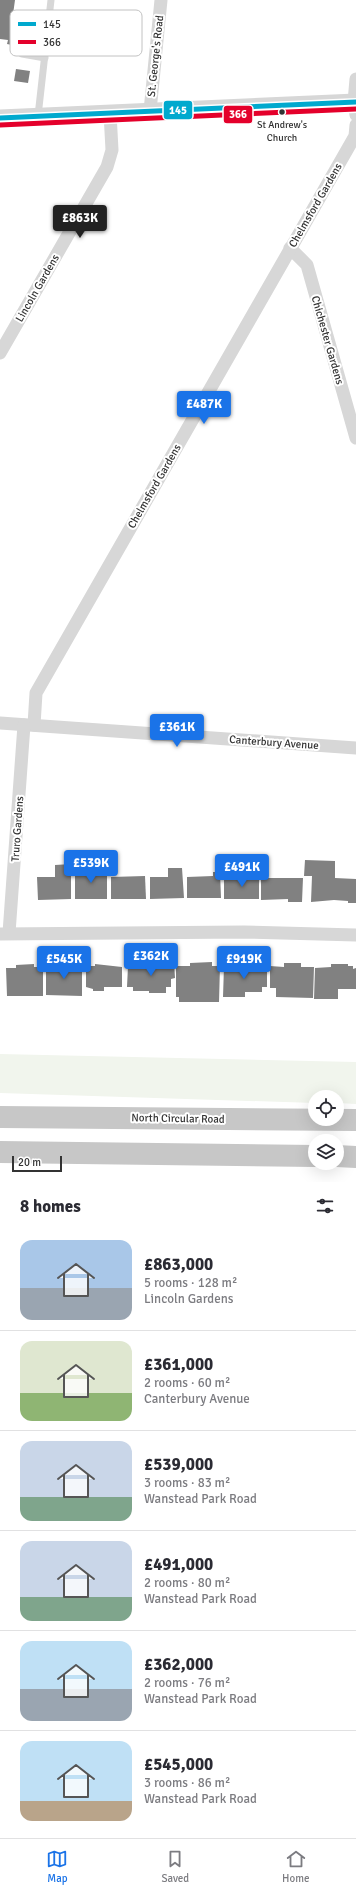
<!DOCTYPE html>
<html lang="en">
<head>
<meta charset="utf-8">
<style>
	body { margin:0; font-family:Signika,sans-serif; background:#f7f7f7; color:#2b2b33; height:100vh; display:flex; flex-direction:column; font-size:15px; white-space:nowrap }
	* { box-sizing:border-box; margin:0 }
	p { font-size:13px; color:#7c7c81 }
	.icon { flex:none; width:22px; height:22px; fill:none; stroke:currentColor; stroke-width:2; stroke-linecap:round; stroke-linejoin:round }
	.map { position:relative; height:1182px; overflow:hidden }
	.side { display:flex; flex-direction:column; background:#fff; flex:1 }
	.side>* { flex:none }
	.controls { position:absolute; left:308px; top:1090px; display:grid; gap:8px }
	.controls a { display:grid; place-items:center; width:36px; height:36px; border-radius:50%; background:#fff; box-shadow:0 4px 16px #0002; font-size:20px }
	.scale { position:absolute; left:12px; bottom:10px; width:50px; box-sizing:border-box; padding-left:4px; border:2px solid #333; border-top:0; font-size:11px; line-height:14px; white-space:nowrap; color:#333; -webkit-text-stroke:3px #fff; paint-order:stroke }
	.price { position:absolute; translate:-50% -34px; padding:0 9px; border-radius:4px; background:#1a73e8; color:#fff; font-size:13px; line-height:26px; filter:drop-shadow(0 1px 2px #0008) }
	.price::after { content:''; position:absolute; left:50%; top:24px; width:12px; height:9px; margin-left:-6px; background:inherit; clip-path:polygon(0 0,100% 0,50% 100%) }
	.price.on { background:#222; color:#fff }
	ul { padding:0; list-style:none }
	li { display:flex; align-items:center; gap:12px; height:100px; padding:0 20px }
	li+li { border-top:1px solid #e1e1e2 }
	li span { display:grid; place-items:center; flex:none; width:112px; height:80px; border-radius:12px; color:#555 }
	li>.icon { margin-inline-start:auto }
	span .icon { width:48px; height:48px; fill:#fffc; stroke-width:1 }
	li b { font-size:17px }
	h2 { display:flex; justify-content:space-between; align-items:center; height:48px; padding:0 20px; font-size:17px }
	.tabs { display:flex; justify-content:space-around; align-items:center; height:56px; border-top:1px solid #e1e1e2; background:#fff; font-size:11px; color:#7c7c81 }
	.tabs a { display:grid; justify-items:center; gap:2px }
	.tabs .on { color:#1a73e8 }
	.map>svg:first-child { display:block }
	.green { fill:#f1f5ed }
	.building { fill:#818181 }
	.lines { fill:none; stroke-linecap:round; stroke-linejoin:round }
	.service { stroke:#d7d7d7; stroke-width:7 }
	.minor { stroke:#d7d7d7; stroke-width:13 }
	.tertiary { stroke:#d7d7d7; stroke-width:17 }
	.trunk { stroke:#c7c7c7; stroke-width:22 }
	.bus-1-casing { stroke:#fff; stroke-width:8 }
	.bus-2-casing { stroke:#fff; stroke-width:8 }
	.bus-1 { stroke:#00a9ce; stroke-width:5 }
	.bus-2 { stroke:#e4002b; stroke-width:5 }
	.bus-dot { fill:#333; stroke:#fff; stroke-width:1.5 }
	.labels { text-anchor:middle; stroke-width:4; stroke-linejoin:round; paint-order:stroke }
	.bus-label { font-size:10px; fill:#333; stroke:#fff }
	.street-label { font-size:11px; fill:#333; stroke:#fff }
	.key { fill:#fff; stroke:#c2c2c2; stroke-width:1 }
	.key-label { font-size:11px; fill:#333 }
	.line-badge { stroke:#fff; stroke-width:1.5 }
	.badge-label { font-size:11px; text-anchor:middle; font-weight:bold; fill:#fff }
</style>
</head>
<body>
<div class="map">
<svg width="356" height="1182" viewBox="0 0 356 1182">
	<rect width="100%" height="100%" fill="#fff"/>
	<path class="green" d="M0,1054L356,1062V1104L337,1103V1097H315V1103L0,1093Z"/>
	<g class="building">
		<path d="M0,0H15L10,36L13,37L12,45L7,44L8,40L0,39Z"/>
		<path d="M16,69L30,71L28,83L14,81Z"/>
		<path d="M305,860L335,861V878L356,879V903H348V901L334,900L311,902L312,876H304Z"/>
		<path d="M71,864V899L38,900L37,877H55V865Z"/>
		<path d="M168,868H182L184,898L150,899V877H168Z"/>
		<rect x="75" y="869" width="32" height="30"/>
		<path d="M213,872H220L221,898H187V877L213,876Z"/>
		<path d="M145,876L146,899H111V877Z"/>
		<rect x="224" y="877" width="35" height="22"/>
		<path d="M261,878H303L302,902H288V899L261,900Z"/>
		<path d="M141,962H174L175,978L171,979V987H166V993H149V991H133V987H127L128,966H141Z"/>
		<path d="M212,962V966H220L219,1002H179V997H176V966H190V963Z"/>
		<path d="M237,962L254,963V966L267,967V987H262V992H245V997H223L224,966H237Z"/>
		<path d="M284,963H301V967H314L313,998L276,997V988H270V966L284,967Z"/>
		<path d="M34,964V967H43V996H7L6,968H16V965Z"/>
		<path d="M55,964H74V967H82V996L46,995V967H55Z"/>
		<path d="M95,964L122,967V987H104V991H93V989L86,987V966H95Z"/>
		<path d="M331,964H348V966H353V969L356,968V989H338V999H314L315,968L331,967Z"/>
	</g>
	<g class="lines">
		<g class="service">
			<path d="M22,54L45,58"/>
			<path d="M38,116L51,0"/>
		</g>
		<g class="minor">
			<path d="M356,79L354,102L356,115"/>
			<path d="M150,111L161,0"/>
			<path d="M290,248L307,265L356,438"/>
			<path d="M0,353L107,167L112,150L110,113"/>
			<path d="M0,723L356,748"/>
			<path d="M34,725L36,693L355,136L356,125"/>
			<path d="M9,933L24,725"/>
			<path d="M0,934L244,932L356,935"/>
		</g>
		<path class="tertiary" d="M0,118L356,102"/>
		<g class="trunk">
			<path d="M0,1117L356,1120"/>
			<path d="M0,1152L315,1156"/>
			<path d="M337,1156L356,1157"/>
		</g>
		<defs>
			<path id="bus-1" d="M0,118L356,102"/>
			<path id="bus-2" d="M0,125L356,109"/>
		</defs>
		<use href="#bus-1" class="bus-1-casing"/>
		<use href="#bus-2" class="bus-2-casing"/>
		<use href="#bus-1" class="bus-1"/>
		<use href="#bus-2" class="bus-2"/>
	</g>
	<circle class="bus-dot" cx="282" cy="112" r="3.5"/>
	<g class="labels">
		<g class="bus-label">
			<text x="282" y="128">St Andrew's<tspan x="282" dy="13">Church</tspan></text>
		</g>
		<g class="street-label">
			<text transform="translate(155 56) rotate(-84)" y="4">St. George's Road</text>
			<text transform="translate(315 205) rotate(-60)" y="4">Chelmsford Gardens</text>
			<text transform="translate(37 288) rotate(-60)" y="4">Lincoln Gardens</text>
			<text transform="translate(328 340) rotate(74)" y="4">Chichester Gardens</text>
			<text transform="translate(154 486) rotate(-60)" y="4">Chelmsford Gardens</text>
			<text transform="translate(274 742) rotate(4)" y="4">Canterbury Avenue</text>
			<text transform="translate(17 829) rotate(-86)" y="4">Truro Gardens</text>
			<text transform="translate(178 1118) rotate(1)" y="4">North Circular Road</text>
		</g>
	</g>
	<rect x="10" y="10" width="132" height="46" rx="6" class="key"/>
	<rect x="18" y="22" width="18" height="4" fill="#00a9ce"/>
	<rect x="18" y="40" width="18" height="4" fill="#e4002b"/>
	<g class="key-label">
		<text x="43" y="28">145</text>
		<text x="43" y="46">366</text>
	</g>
	<g class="line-badge">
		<rect x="163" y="100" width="30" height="20" rx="4" fill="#00a9ce"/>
		<rect x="223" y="105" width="30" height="19" rx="4" fill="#e4002b"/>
	</g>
	<g class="badge-label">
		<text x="178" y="114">145</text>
		<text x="238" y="118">366</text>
	</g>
</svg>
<div class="controls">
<a><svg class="icon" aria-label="locate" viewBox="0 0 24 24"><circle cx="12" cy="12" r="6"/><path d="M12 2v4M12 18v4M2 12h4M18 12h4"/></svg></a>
<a><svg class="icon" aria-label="layers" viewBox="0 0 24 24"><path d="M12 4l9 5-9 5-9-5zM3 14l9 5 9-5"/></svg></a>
</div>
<div class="scale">20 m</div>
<b class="price on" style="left:80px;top:239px">£863K</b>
<b class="price" style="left:204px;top:425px">£487K</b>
<b class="price" style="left:177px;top:748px">£361K</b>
<b class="price" style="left:91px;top:884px">£539K</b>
<b class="price" style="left:242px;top:888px">£491K</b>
<b class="price" style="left:151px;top:977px">£362K</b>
<b class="price" style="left:64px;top:980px">£545K</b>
<b class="price" style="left:244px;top:980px">£919K</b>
</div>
<section class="side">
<h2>8 homes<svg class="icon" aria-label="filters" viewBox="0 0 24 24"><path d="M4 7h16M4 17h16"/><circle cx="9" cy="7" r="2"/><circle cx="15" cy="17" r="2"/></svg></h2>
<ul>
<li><span style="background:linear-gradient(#a9c7e8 60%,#9aa5b1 0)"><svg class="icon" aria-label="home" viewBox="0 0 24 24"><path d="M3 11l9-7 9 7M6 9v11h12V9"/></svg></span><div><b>£863,000</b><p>5 rooms · 128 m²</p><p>Lincoln Gardens</p></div></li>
<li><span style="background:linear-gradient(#dfe7d0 65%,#8fb573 0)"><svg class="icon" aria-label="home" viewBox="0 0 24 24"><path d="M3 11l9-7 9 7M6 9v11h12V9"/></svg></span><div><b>£361,000</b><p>2 rooms · 60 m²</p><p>Canterbury Avenue</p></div></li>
<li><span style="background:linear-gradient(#c9d6e8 70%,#7fa58c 0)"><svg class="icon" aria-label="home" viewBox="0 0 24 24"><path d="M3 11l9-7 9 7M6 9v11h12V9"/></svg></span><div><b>£539,000</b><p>3 rooms · 83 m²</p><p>Wanstead Park Road</p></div></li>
<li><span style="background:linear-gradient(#c9d6e8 70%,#7fa58c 0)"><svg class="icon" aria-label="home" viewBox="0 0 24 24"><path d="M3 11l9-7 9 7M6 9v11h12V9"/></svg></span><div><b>£491,000</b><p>2 rooms · 80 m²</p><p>Wanstead Park Road</p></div></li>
<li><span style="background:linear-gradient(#bfe0f5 60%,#9aa5b1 0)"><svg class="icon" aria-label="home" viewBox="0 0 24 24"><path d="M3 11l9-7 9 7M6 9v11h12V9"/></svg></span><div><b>£362,000</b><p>2 rooms · 76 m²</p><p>Wanstead Park Road</p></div></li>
<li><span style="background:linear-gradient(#bfe0f5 75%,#b9a48a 0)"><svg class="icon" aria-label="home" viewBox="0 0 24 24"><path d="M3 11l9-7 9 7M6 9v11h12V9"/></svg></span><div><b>£545,000</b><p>3 rooms · 86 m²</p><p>Wanstead Park Road</p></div></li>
</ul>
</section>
<nav class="tabs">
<a class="on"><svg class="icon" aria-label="map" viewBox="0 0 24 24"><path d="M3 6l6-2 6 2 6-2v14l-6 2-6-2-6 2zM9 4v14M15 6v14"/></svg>Map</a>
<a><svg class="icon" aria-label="saved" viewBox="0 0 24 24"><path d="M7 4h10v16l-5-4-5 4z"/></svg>Saved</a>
<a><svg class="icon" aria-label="home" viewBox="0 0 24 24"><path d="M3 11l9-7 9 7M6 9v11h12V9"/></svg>Home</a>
</nav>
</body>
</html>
